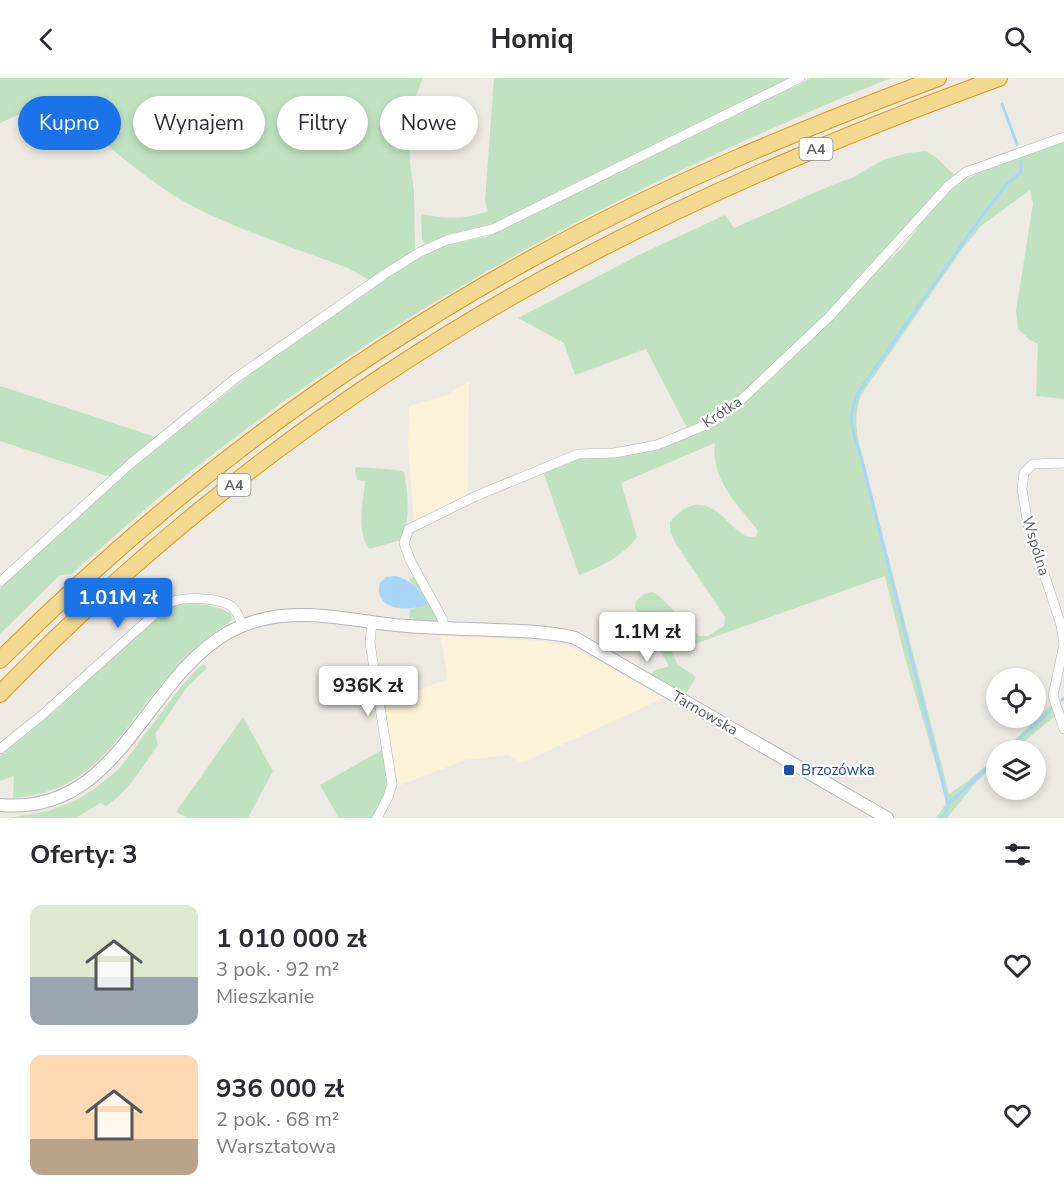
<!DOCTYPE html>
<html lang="pl">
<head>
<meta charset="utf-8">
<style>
	body { margin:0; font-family:"Nunito Sans",sans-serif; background:#f7f7f7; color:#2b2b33; height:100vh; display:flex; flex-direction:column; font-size:22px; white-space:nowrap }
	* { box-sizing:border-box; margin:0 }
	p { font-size:20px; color:#7c7c81 }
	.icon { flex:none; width:33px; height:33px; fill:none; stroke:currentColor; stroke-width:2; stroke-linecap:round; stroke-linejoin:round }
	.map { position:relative; height:740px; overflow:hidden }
	.drawer { display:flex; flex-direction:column; background:#fff; flex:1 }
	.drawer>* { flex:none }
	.top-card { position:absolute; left:18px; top:18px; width:600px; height:54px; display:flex; gap:12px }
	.tools { position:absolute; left:986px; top:590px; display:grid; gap:12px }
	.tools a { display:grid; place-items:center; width:60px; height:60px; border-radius:50%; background:#fff; box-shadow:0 3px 9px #0003; font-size:30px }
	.price { position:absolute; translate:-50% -51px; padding:0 14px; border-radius:6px; background:#fff; color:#222; font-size:20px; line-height:39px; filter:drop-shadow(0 2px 3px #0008) }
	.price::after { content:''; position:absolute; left:50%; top:36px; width:18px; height:14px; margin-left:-9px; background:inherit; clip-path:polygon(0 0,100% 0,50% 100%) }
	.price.selected { background:#1a73e8; color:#fff }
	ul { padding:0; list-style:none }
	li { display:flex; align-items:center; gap:18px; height:150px; padding:0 30px }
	li span { display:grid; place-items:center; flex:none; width:168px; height:120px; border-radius:12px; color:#555 }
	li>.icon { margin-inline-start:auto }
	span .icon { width:72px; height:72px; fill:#fffc; stroke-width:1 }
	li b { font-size:26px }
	h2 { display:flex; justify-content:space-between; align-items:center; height:72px; padding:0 30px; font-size:26px }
	.chip { padding:0 21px; border-radius:27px; background:#fff; box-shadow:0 3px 9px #0003; font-size:21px; line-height:54px }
	.chip.selected { background:#1a73e8; color:#fff }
	header { display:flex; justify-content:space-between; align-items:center; height:78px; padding:0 30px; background:#fff; font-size:27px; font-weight:700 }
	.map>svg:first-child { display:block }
	.commercial { fill:#fbf2d9 }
	.green { fill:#c1e2c0 }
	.water { fill:#a7d6f8 }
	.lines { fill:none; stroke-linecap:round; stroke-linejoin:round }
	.stream { stroke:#a7d6f8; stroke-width:3 }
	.minor-casing { stroke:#b3b5b8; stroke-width:10 }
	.tertiary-casing { stroke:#b3b5b8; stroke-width:14 }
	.motorway-casing { stroke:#dc9912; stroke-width:18 }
	.minor { stroke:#fff; stroke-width:9 }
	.tertiary { stroke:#fff; stroke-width:12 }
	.motorway { stroke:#f4d991; stroke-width:16 }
	.transit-dot { fill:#1a4fb4; stroke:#fff; stroke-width:2 }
	.labels { text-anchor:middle; stroke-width:4.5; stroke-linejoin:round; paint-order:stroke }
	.shield { fill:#fff; stroke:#8c8e91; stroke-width:1.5 }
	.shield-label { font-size:14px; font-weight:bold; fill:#5a5e62 }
	.street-label { font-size:15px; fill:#5a5e62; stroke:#fff }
	.transit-label { font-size:15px; fill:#164399; stroke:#fff; text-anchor:start }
</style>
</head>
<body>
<header><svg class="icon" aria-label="back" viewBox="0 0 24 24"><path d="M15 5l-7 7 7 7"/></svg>Homiq<svg class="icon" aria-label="search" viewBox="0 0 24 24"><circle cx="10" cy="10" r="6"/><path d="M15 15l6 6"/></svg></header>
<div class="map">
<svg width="1064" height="740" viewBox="0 0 1064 740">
	<rect width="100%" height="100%" fill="#eceae2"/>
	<g class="commercial">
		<path d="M469,304L468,419L414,445L408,368L409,328L447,317Z"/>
		<path d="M440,557L541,563L570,568L664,620L522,685L508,677L465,682L398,708L384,624L448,601Z"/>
	</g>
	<g class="green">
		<path d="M0,0H423L415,20L409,56L410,85L414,114L415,171L369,202L348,190C299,172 245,154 198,131C150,107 94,58 58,19L0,45Z"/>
		<path d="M494,0H790L487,148L444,158L425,166L422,161L421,136C445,141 464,142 488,133L485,123Z"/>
		<path d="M810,0H891C837,21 784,45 731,69C550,151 377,249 220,371C168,410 120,453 72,496L60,497L0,556V511L70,444L137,387L262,287L395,195L430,174L447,166L486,159L509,148L764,22L799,7Z"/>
		<path d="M1064,63V321L1036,318L1038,266L1030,262L1018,251L1016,233L1033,126L1030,112L981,148L962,171L861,317C851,346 859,363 866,392L949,716L968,703L996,679V687L977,703L947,740H936L945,727V718L905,580L885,498L672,574L677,586L696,599L686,616L652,598L653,593L669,588L635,530L636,523L644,516L653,514L659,518L699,558H708L724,548L725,539L676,466L670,453V444C712,395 731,466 756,459L758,453C738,427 710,400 715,365L621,405L637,459C623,478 601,489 579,497L543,393L577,380L669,366L700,355L723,343L884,184C908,172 918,144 936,126C970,90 1019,79 1064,63Z"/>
		<path d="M926,73L936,79L955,98C901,156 847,215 790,270C759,300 729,334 687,350L646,271L575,297L564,265L518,240L641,176L725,137L734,150L832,107L854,99L883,82L908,75Z"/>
		<path d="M0,308L156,359L110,399L0,363Z"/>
		<path d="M356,389C366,390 398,391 404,394C408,417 411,441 401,462L369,471C356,450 363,427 365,403L357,402L355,392Z"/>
		<path d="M414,498L438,542L436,545L409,543L410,531L416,530L427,523L409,502Z"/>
		<path d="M180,526C198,526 216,526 231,536L232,541L229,545C206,559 188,576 170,596C120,651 99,713 13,720L14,698L0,703V678L54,634L159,537L169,530Z"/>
		<path d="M204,586L207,590L187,609L155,656L158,667C142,689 129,713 106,728L100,725L76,740H9L48,733L75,723L94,711L118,692L180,610L197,591Z"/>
		<path d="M1051,627L1056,637L1014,672H1004Z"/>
		<path d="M243,639L273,693L248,740H188L176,734Z"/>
		<path d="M382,672C390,702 388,713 372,740H339L320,707Z"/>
	</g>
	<path class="water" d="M395,498C411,501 417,511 427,523V526C410,535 372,532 380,505L386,499Z"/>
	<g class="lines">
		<g class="stream">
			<path d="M1002,26L1017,66"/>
			<path d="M1062,622L1064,620"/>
			<path d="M1007,672L1051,632"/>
			<path d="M948,726L861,379C852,352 846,340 859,313L982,138L1006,107L1021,94V83"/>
			<path d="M941,740L946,734L948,726L996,682"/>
		</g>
		<defs>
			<g id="minor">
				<path d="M1064,385L1033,386L1024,395L1022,411L1028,447L1061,547L1064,566L1053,618L1064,651"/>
				<path d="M0,504L130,386L236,300L385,196L420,174L447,162L493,151L800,0"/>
				<path d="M372,543L370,565L392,706L388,719L377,740"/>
				<path d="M443,550V542L410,482L404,465L409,451L476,418L578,376L614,375L657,367L706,347L740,323L830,238L949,107L966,94L1064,59"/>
				<path d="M0,671L41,638L156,535C160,530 165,526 171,524C185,519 218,519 231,528C237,532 240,541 243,548"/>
			</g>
			<path id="tertiary" d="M0,727C120,738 142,603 229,554C250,543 275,537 299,537C336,536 371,546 407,548C445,551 483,551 521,553C539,554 557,555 575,560L887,740"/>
			<g id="motorway">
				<path d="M0,582C157,425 335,289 529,182C660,109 798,52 938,0"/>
				<path d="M0,616C151,459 327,324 516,216C670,129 833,60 999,0"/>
			</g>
		</defs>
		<use href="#minor" class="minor-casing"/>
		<use href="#tertiary" class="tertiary-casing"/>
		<use href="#motorway" class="motorway-casing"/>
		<use href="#minor" class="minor"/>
		<use href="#tertiary" class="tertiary"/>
		<use href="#motorway" class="motorway"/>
	</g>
	<rect class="transit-dot" x="783" y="686" width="12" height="12" rx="3"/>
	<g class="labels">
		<g class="shield">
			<rect x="799.5" y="60" width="33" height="22" rx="4.5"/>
			<rect x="217.5" y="396" width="33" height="22" rx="4.5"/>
		</g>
		<g class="shield-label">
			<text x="816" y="76">A4</text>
			<text x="234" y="412">A4</text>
		</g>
		<g class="street-label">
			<text transform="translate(722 334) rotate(-34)" y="5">Krótka</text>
			<text transform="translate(1036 468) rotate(73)" y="5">Wspólna</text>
			<text transform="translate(705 635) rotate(30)" y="5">Tarnowska</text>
		</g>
		<g class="transit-label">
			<text x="801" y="697">Brzozówka</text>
		</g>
	</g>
</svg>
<div class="tools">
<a><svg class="icon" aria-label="locate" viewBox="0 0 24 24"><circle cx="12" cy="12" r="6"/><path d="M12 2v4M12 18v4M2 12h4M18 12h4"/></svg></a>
<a><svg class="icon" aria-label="layers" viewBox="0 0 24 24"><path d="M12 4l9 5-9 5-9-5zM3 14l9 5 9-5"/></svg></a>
</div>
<b class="price selected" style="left:118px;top:551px">1.01M zł</b>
<b class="price" style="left:647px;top:585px">1.1M zł</b>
<b class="price" style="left:368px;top:639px">936K zł</b>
<div class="top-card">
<a class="chip selected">Kupno</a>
<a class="chip">Wynajem</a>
<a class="chip">Filtry</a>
<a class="chip">Nowe</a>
</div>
</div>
<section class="drawer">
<h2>Oferty: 3<svg class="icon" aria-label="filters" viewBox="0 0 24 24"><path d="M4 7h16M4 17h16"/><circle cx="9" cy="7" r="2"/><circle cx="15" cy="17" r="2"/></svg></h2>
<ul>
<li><span style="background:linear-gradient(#dfe7d0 60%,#9aa5b1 0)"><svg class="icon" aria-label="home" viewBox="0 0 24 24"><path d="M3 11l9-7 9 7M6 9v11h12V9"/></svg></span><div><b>1 010 000 zł</b><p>3 pok. · 92 m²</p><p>Mieszkanie</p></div><svg class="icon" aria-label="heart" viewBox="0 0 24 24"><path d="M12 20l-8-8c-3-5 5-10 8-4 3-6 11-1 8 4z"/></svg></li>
<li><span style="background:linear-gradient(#ffd9b3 70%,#b9a48a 0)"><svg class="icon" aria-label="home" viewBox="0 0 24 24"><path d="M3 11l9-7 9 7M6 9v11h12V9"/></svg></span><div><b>936 000 zł</b><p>2 pok. · 68 m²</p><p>Warsztatowa</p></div><svg class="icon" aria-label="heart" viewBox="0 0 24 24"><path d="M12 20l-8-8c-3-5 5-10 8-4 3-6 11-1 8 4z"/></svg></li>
</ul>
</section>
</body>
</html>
